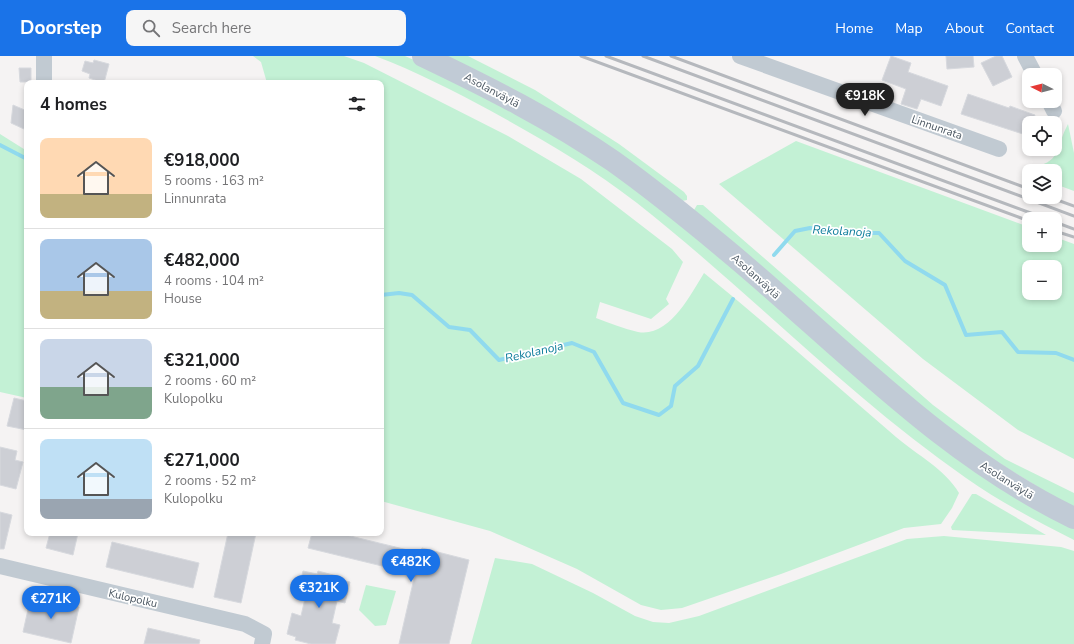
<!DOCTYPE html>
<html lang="en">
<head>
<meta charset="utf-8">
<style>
	body { margin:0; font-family:"Nunito Sans",sans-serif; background:#f6f6f6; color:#202124; height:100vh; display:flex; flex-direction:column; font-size:15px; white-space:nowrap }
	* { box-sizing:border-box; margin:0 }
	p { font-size:13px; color:#757577 }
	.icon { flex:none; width:22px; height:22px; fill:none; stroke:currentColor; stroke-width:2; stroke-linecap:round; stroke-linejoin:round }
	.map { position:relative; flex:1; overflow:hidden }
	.side { position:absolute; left:24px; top:24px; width:360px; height:456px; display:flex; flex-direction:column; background:#fff; border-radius:8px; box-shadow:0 2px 6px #0003 }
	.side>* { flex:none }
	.needle { width:26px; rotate:276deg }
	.fabs { position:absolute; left:1022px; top:12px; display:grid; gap:8px }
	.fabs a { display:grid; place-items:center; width:40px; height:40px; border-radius:8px; background:#fff; box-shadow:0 2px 6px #0003; font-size:20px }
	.price { position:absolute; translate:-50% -34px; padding:0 9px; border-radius:14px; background:#1a73e8; color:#fff; font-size:13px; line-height:26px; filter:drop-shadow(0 1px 2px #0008) }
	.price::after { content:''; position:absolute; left:50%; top:24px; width:12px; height:9px; margin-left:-6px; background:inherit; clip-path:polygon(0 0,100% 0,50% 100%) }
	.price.current { background:#222; color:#fff }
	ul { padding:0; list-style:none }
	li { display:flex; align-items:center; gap:12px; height:100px; padding:0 16px }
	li+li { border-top:1px solid #e0e0e0 }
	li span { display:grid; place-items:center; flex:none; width:112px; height:80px; border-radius:8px; color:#555 }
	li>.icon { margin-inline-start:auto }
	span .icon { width:48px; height:48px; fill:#fffc; stroke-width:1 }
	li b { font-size:17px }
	h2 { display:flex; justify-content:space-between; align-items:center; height:48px; padding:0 16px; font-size:17px }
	header { display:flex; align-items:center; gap:24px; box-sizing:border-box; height:56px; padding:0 20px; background:#1a73e8; color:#fff }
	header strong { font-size:19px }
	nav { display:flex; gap:22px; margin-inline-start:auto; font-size:14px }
	.search { width:280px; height:36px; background:#f6f6f6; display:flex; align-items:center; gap:10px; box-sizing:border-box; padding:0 14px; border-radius:8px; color:#757577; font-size:15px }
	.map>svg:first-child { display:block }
	.green { fill:#c3f1d5; fill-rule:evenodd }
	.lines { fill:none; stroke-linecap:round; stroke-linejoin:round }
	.stream { stroke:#90daee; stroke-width:4 }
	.building { fill:#cdcfd5; stroke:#d7d9de }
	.street { stroke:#c1cad2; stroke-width:16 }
	.secondary { stroke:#c1cbd6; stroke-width:22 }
	.rail { stroke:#b5b8bd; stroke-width:3 }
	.labels { text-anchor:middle; stroke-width:3.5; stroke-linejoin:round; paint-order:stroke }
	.street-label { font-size:11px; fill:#4a5661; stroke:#fff }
	.water-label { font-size:12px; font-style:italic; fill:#0c7c9b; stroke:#fff }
</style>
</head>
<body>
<header>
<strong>Doorstep</strong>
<div class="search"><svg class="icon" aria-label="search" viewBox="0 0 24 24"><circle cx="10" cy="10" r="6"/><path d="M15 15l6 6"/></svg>Search here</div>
<nav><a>Home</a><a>Map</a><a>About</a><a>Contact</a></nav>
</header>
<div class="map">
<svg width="1074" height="588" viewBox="0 0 1074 588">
	<rect width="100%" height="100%" fill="#f5f3f3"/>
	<g class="green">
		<path d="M253,0H344L364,7L508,80L581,123L672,193L683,206L666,243L669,248L651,263L600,246L596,262C610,267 624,273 638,276C669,282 691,238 704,217C769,270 832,326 896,381C917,399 945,413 959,437L952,452L941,468L904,472L781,518L682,552L661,554L641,549L577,513L490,475L381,445V27H267L261,6Z"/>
		<path d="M375,0H405L434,13L474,33L605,110L1074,472V484C1037,465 1000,446 966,422C848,340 749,235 637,147C591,111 542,83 491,55C454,35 415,15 375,0Z"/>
		<path d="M445,0H468L535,34L619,88L684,136L687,140V144L682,145Z"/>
		<path d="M1068,68L1074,97V135L1055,128V115H1029V118L1027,117L1029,111C1062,108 1055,92 1068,68Z"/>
		<path d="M0,78L27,95V342L0,336Z"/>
		<path d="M796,85L1029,171V189H1055V181L1074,188V403L1018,374L923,303L719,128ZM1029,211H1055V237H1029Z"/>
		<path d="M697,149H703L933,349L1005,403L1074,437V453L956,381L694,154Z"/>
		<path d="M972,438H976L1046,479L952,474L951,471Z"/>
		<path d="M944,480L1061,491L1074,495V588H471L495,502L532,508L593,537L635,560L653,566L669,567L699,560L907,483Z"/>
		<path d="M366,529L396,535L386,569L375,570L359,554Z"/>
	</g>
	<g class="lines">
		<g class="stream">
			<path d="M0,89L27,103"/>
			<path d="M774,199L795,175L810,172L848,177H879L905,205L945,229L966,279L1002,276L1018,296L1056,297L1074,304"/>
			<path d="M381,239L399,237L412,239L449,271L470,274L499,304L572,287L594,296L623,347L659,359L671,350L675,330L698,310L733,243"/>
		</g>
	</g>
	<g class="building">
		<path d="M891,0L911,7L908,16L948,30L941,50L921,43L917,53L901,48L906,33L882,24Z"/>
		<path d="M946,0H973L974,11L947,13Z"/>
		<path d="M996,0H1002L1012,21L993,30L981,7Z"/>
		<path d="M94,4L109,8L104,27L89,22L90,18L82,15L85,5L93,7Z"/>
		<path d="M19,12H31V26H20Z"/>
		<path d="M968,38L1009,52L1010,50L1035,59L1032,67H1029V80L961,58Z"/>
		<path d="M13,49L27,55V67L24,73L11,67Z"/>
		<path d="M14,342L27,345V374L7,370Z"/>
		<path d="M0,391L17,395L15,404L23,406L16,433L0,429Z"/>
		<path d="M0,456L12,459L4,493H0Z"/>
		<path d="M50,477H78L73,499L46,492Z"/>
		<path d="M228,477H256L241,547L214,541Z"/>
		<path d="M312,477H338L420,497L422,492L469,504L449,588H399L415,518L308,492Z"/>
		<path d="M112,486L199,507L193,532L106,511Z"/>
		<path d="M303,515L317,518L318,515L337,520L336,523L350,526L345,547L337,545L332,567L340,569L335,588H311L295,584L296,581L287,578L292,557L301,560L306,538L298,536Z"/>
		<path d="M31,540L79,551L71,587L23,576Z"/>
		<path d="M148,572L200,584L199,588H144Z"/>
	</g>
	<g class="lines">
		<g class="street">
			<path d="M740,0L999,93"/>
			<path d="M1025,0L1035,19"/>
			<path d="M44,27V0"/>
			<path d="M1049,45L1054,55"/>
			<path d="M0,510L245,568L264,578L262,588"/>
		</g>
		<path class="secondary" d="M423,0C488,31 553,64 613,105C651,132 688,162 724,192C838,286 939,397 1074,462"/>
		<g class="rail">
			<path d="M581,0L1029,165"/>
			<path d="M606,0L1047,163"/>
			<path d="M643,0L1074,160"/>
			<path d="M671,0L1029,133"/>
			<path d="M1049,141L1074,150"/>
			<path d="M1055,166L1074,173"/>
			<path d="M1055,175L1074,181"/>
		</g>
	</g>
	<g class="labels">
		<g class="street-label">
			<text transform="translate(492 34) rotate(28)" y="4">Asolanväylä</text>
			<text transform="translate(937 71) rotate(19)" y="4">Linnunrata</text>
			<text transform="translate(756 220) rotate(42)" y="4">Asolanväylä</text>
			<text transform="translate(1007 424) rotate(32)" y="4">Asolanväylä</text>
			<text transform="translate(133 542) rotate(13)" y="4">Kulopolku</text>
		</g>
		<g class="water-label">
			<text transform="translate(842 175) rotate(3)" y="4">Rekolanoja</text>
			<text transform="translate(534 296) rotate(-13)" y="4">Rekolanoja</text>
		</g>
	</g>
</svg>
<div class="fabs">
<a><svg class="needle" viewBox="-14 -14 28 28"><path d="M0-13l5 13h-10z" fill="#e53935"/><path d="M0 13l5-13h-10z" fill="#757577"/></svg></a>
<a><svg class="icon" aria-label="locate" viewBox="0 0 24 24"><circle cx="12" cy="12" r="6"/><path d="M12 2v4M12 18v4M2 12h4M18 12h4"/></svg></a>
<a><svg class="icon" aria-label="layers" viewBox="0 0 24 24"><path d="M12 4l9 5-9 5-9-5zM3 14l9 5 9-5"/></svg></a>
<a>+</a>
<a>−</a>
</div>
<b class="price current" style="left:865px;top:61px">€918K</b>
<b class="price" style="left:411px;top:527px">€482K</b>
<b class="price" style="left:319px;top:553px">€321K</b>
<b class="price" style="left:51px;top:564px">€271K</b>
<section class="side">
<h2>4 homes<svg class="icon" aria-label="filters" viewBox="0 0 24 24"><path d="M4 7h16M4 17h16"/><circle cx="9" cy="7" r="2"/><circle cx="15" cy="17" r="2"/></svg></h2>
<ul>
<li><span style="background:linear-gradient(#ffd9b3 70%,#c2b280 0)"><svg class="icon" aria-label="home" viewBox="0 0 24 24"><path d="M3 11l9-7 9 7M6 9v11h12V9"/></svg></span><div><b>€918,000</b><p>5 rooms · 163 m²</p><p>Linnunrata</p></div></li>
<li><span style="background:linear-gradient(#a9c7e8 65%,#c2b280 0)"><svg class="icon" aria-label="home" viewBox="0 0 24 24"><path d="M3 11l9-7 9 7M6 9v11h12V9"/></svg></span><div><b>€482,000</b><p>4 rooms · 104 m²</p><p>House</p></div></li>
<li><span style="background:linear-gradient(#c9d6e8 60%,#7fa58c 0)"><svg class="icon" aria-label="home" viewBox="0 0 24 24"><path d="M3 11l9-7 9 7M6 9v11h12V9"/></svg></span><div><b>€321,000</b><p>2 rooms · 60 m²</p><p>Kulopolku</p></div></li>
<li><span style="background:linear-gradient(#bfe0f5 75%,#9aa5b1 0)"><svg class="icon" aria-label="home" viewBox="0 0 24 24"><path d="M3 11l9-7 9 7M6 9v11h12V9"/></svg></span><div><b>€271,000</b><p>2 rooms · 52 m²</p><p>Kulopolku</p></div></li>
</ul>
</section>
</div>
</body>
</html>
